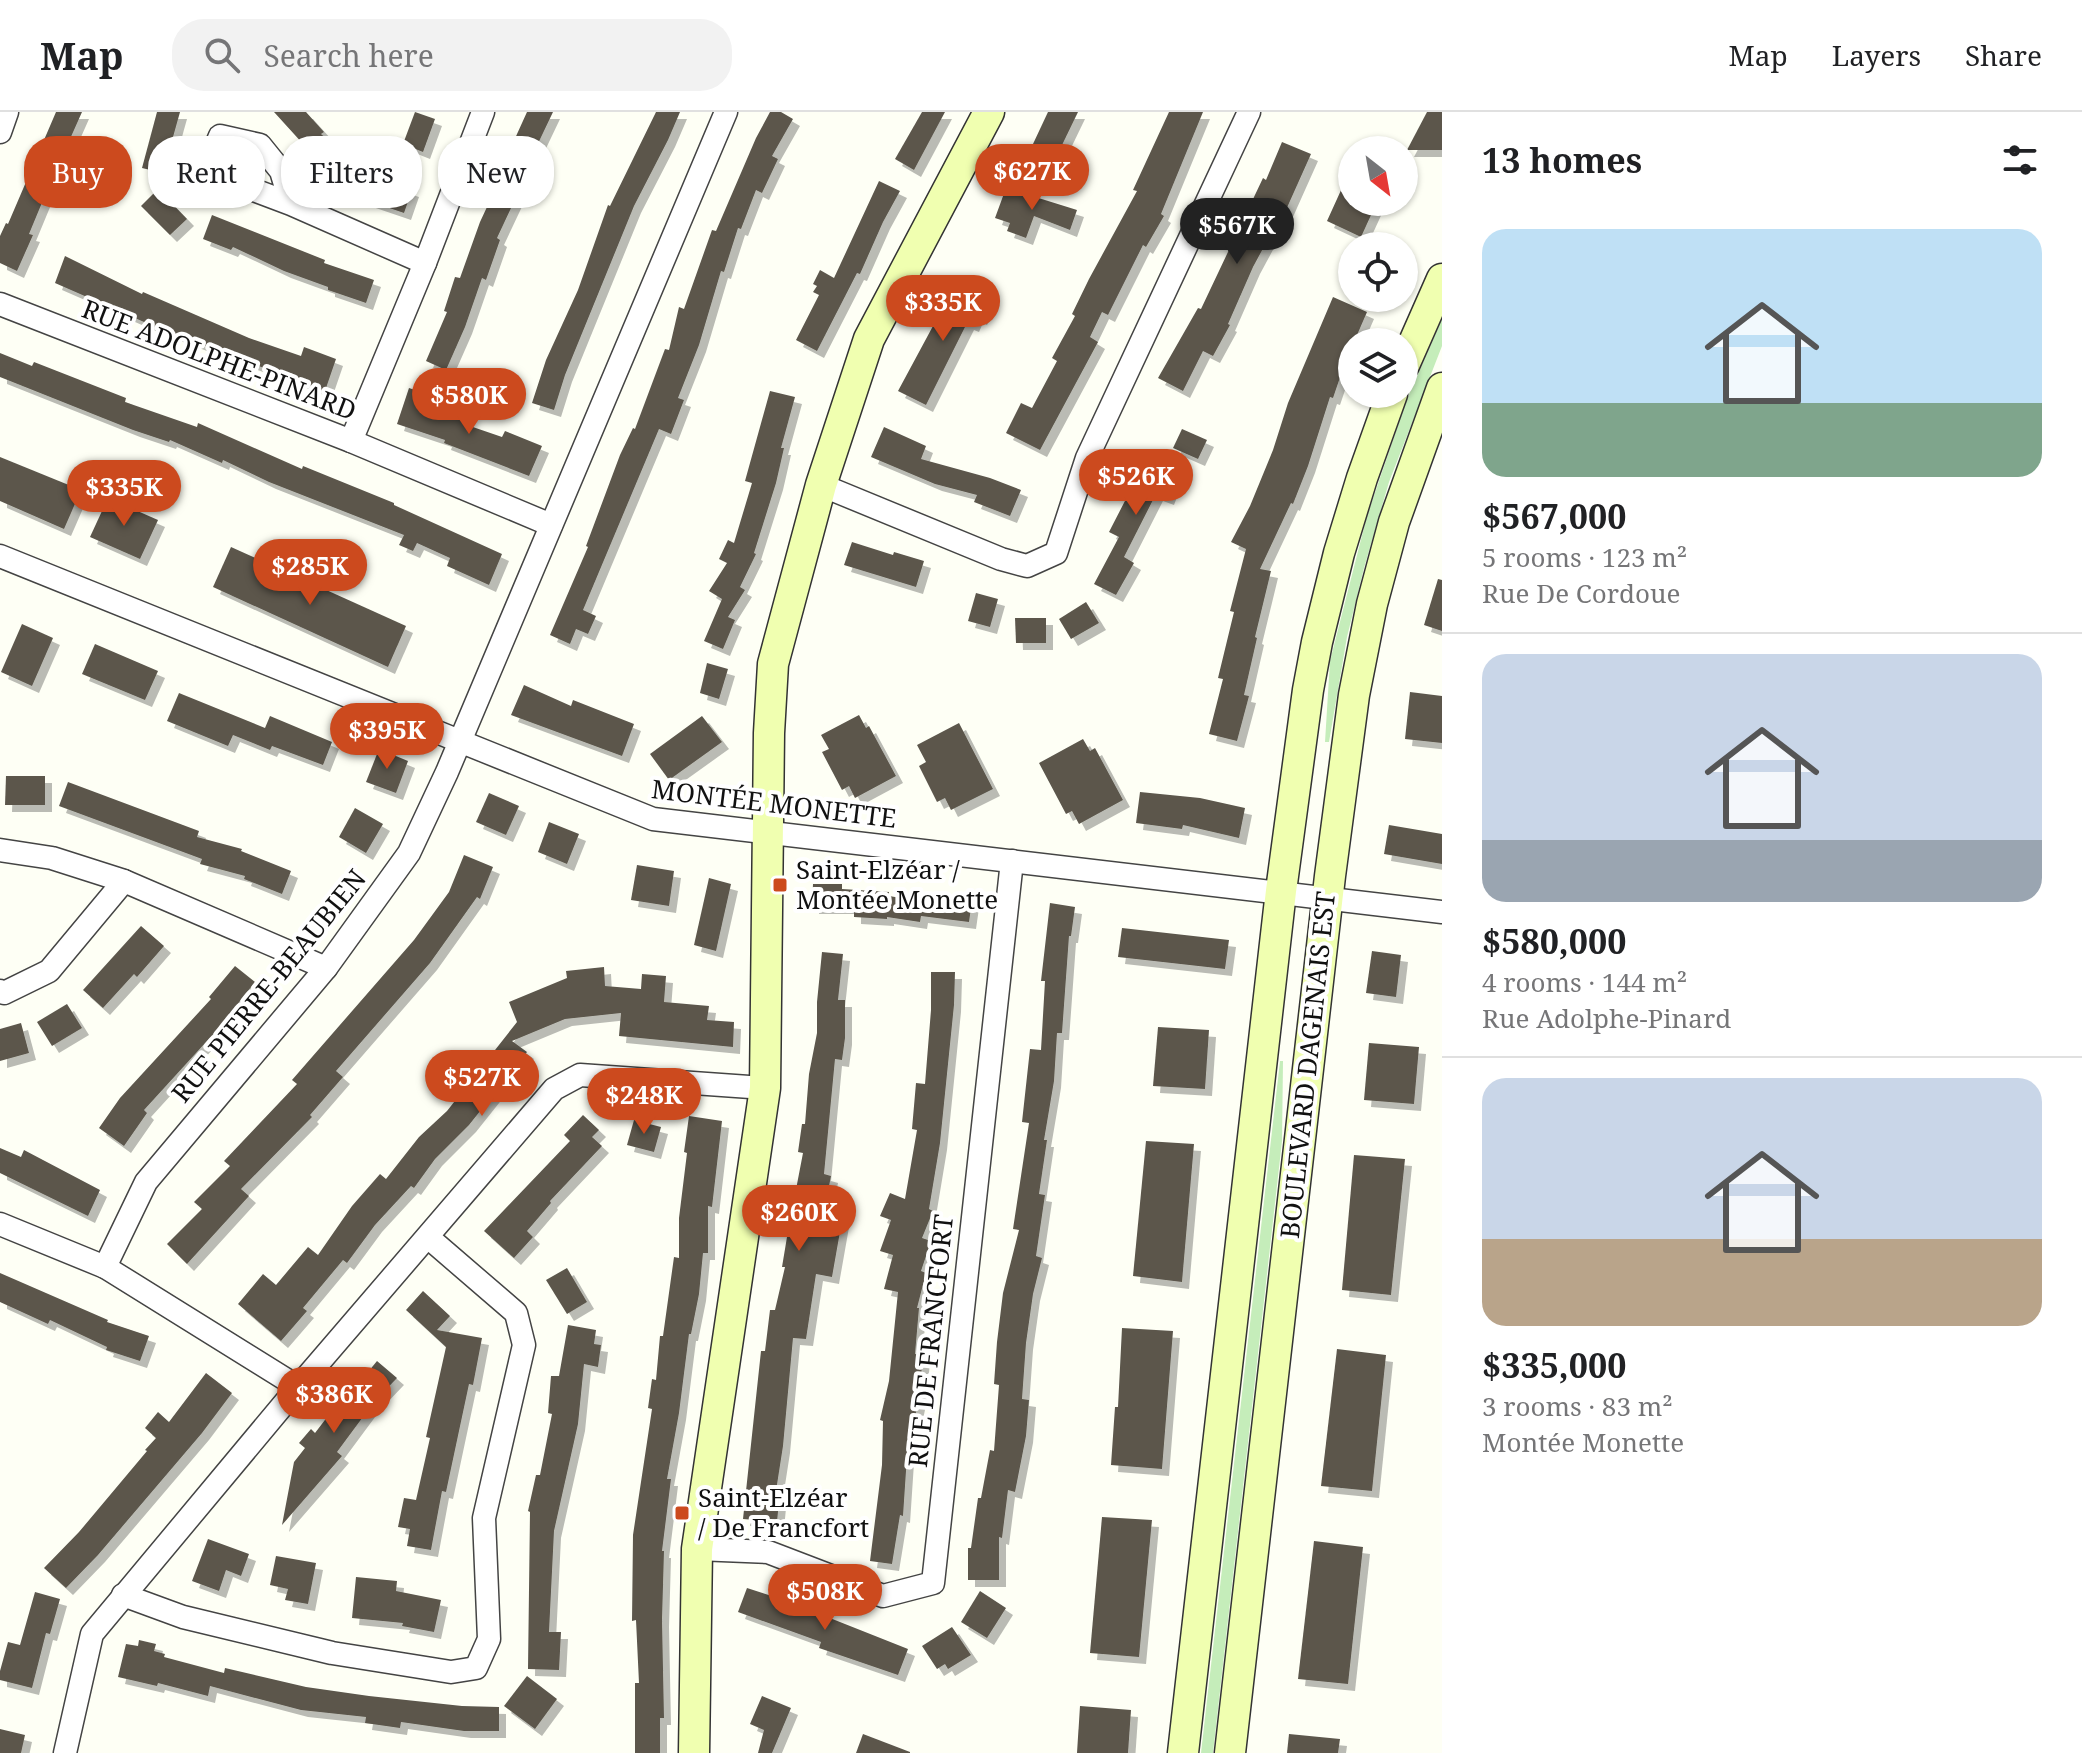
<!DOCTYPE html>
<html lang="en">
<head>
<meta charset="utf-8">
<style>
	body { margin:0; font-family:"Noto Serif",serif; background:#f2f2f2; color:#202124; height:100vh; display:flex; flex-direction:column; font-size:30px; white-space:nowrap }
	* { box-sizing:border-box; margin:0 }
	p { font-size:26px; color:#757577 }
	.icon { flex:none; width:44px; height:44px; fill:none; stroke:currentColor; stroke-width:2; stroke-linecap:round; stroke-linejoin:round }
	.map { position:relative; flex:1; overflow:hidden }
	.side { display:flex; flex-direction:column; background:#fff; width:640px }
	.side>* { flex:none }
	.banner { position:absolute; left:24px; top:24px; width:760px; height:72px; display:flex; gap:16px }
	.needle { width:52px; rotate:149deg }
	.controls { position:absolute; left:1338px; top:24px; display:grid; gap:16px }
	.controls a { display:grid; place-items:center; width:80px; height:80px; border-radius:50%; background:#fff; box-shadow:0 2px 6px #0004; font-size:40px }
	.price { position:absolute; translate:-50% -68px; padding:0 18px; border-radius:28px; background:#cc4a1e; color:#fff; font-size:26px; line-height:52px; filter:drop-shadow(0 2px 4px #0008) }
	.price::after { content:''; position:absolute; left:50%; top:48px; width:24px; height:18px; margin-left:-12px; background:inherit; clip-path:polygon(0 0,100% 0,50% 100%) }
	.price.on { background:#222; color:#fff }
	ul { padding:0; list-style:none }
	li { display:grid; align-content:center; gap:16px; height:424px; padding:0 40px }
	li+li { border-top:2px solid #e0e0e0 }
	li span { display:grid; place-items:center; height:248px; border-radius:24px; color:#555 }
	li>.icon { margin-inline-start:auto }
	span .icon { width:144px; height:144px; fill:#fffc; stroke-width:1 }
	li b { font-size:34px }
	h2 { display:flex; justify-content:space-between; align-items:center; height:96px; padding:0 40px; font-size:34px }
	.tag { padding:0 28px; border-radius:32px; background:#fff; box-shadow:0 2px 6px #0004; font-size:28px; line-height:72px }
	.tag.on { background:#cc4a1e; color:#fff }
	header { display:flex; align-items:center; gap:48px; box-sizing:border-box; height:112px; padding:0 40px; background:#fff; border-bottom:2px solid #e0e0e0 }
	header strong { font-size:38px }
	nav { display:flex; gap:44px; margin-inline-start:auto; font-size:28px }
	.search { width:560px; height:72px; background:#f2f2f2; display:flex; align-items:center; gap:20px; box-sizing:border-box; padding:0 28px; border-radius:32px; color:#757577; font-size:30px }
	main { display:flex; flex:1; min-height:0 }
	.map>svg:first-child { display:block }
	.green { fill:#c5edba }
	.building { fill:#5b564c; filter:url(#shadow) }
	.lines { fill:none; stroke-linecap:round; stroke-linejoin:round }
	.street-casing { stroke:#444; stroke-width:25 }
	.secondary-casing { stroke:#333; stroke-width:33 }
	.street { stroke:#fff; stroke-width:22 }
	.secondary { stroke:#f0ffb0; stroke-width:30 }
	.poi-dot { fill:#cc4a1e; stroke:#fff; stroke-width:3 }
	.labels { text-anchor:middle; stroke-width:8; stroke-linejoin:round; paint-order:stroke }
	.street-label { font-size:26px; fill:#111; stroke:#fff }
	.poi-label { font-size:26px; fill:#111; stroke:#fff; text-anchor:start }
</style>
</head>
<body>
<header>
<strong>Map</strong>
<div class="search"><svg class="icon" aria-label="search" viewBox="0 0 24 24"><circle cx="10" cy="10" r="6"/><path d="M15 15l6 6"/></svg>Search here</div>
<nav><a>Map</a><a>Layers</a><a>Share</a></nav>
</header>
<main>
<div class="map">
<svg width="1442" height="1641" viewBox="0 0 1442 1641">
	<defs>
		<filter id="shadow"><feDropShadow dx="7" dy="7" stdDeviation="0" flood-color="#0004"/></filter>
	</defs>
	<rect width="100%" height="100%" fill="#fefff5"/>
	<g class="green">
		<path d="M1442,207V234L1389,370L1364,456L1347,525L1329,630H1325L1330,549L1367,404L1407,287Z"/>
		<path d="M1280,949H1283L1282,1029L1213,1641H1201Z"/>
	</g>
	<g class="building">
		<path d="M56,0H82L46,81L29,122L33,123L17,159L0,151V124L6,111L8,112Z"/>
		<path d="M157,0H180L163,61L142,56Z"/>
		<path d="M274,0H306L324,20L321,22L369,64L412,78L404,101L360,86L324,55Z"/>
		<path d="M415,0L435,7L423,40L403,32Z"/>
		<path d="M527,0H553L533,42L539,45L524,78L520,77L497,126L500,128L486,168L482,166L465,215L446,258L426,249L447,200L444,199L455,165L460,166L480,110L500,67L497,66Z"/>
		<path d="M656,0H680L668,28L634,94L565,263L554,298L532,291L546,248L578,178L608,93L610,94Z"/>
		<path d="M770,0H781L793,7L772,44L778,47L762,81L756,78L741,117L738,116L724,160L721,159L699,233L678,286L684,288L671,322L659,317L583,498L596,504L588,522L576,517L570,532L550,523L588,435L586,434L620,343L633,316L635,317L665,237L669,238L679,195L684,197L712,118L716,119L756,26Z"/>
		<path d="M922,0H945L914,58L895,47Z"/>
		<path d="M1048,0H1078L1049,60L1025,49Z"/>
		<path d="M1169,0H1203L1161,102L1164,104L1146,135L1143,133L1108,203L1102,200L1090,225L1098,230L1040,338L1006,321L1021,291L1032,296L1057,249L1052,246L1075,204L1072,202L1089,167L1137,79L1133,78Z"/>
		<path d="M1427,0H1442V38H1407Z"/>
		<path d="M1282,30L1311,42L1277,118L1274,116L1253,155L1228,212L1230,213L1213,244L1203,239L1183,279L1158,266L1198,196L1201,197L1263,66L1266,68Z"/>
		<path d="M1352,54V90H1377L1361,125L1327,109Z"/>
		<path d="M879,69L900,79L883,110L860,162L857,161L817,239L796,228L819,183L813,180L817,174L813,172L820,158L834,166Z"/>
		<path d="M1006,76L1077,98L1070,118L1034,104L1026,126L1007,119L1010,111L995,106Z"/>
		<path d="M158,77L187,107L170,123L141,94Z"/>
		<path d="M212,103L325,148L324,151L374,168L366,191L328,178V175L284,159L233,135L231,138L203,127Z"/>
		<path d="M65,144L142,182L143,180L249,226L301,244L304,235L336,247L325,279L160,217L55,171Z"/>
		<path d="M958,170L990,183L980,206L976,204L972,213L967,211L926,293L898,279L933,214L938,217Z"/>
		<path d="M1333,185L1367,200L1354,230H1352L1333,286L1330,285L1308,354L1293,392L1291,391L1260,457L1271,459L1255,525L1257,526L1244,583L1249,584L1237,629L1209,622L1223,567L1218,566L1234,500L1230,499L1246,437L1231,430L1250,394L1273,338L1288,291Z"/>
		<path d="M0,241L32,254L34,250L126,286L125,290L197,315L198,311L302,357L303,354L394,391V393L502,442L489,473L447,454L450,446L417,431L413,439L399,433L404,423L269,370L223,348L222,351L170,328L169,330L133,318L0,265Z"/>
		<path d="M409,276L427,282L422,295L468,309L467,313L502,325L505,319L542,334L529,364L444,331L445,328L397,312Z"/>
		<path d="M770,279L795,285L781,336H784L776,371L754,441L756,442L740,475L745,478L728,505L735,508L723,537L704,529L722,487L709,479L727,451L719,447L728,428L734,431L752,371L745,369Z"/>
		<path d="M884,315L926,334L921,347L990,366L1021,378L1010,404L974,390L977,383L935,372L871,345Z"/>
		<path d="M1182,317L1207,328L1198,347L1173,336Z"/>
		<path d="M1150,337L1181,349L1167,386L1156,382L1124,445L1134,451L1116,483L1094,472L1119,425L1109,420L1127,385L1131,387Z"/>
		<path d="M0,345L81,378L64,417L0,389Z"/>
		<path d="M108,386L158,408L140,447L90,425Z"/>
		<path d="M852,430L893,443L894,440L924,449L916,475L844,453Z"/>
		<path d="M231,435L406,514L388,555L213,475Z"/>
		<path d="M1438,467L1442,468V519L1424,513Z"/>
		<path d="M976,481L998,487L990,515L968,509Z"/>
		<path d="M1086,490L1099,511L1071,527L1059,507Z"/>
		<path d="M1015,506H1046V531H1016Z"/>
		<path d="M22,512L53,526L32,574L1,560Z"/>
		<path d="M95,532L158,559L145,588L82,562Z"/>
		<path d="M707,551L728,557L719,587L700,581Z"/>
		<path d="M524,573L571,594L573,588L634,612L622,644L511,603Z"/>
		<path d="M1410,580L1442,584V631L1405,627Z"/>
		<path d="M179,581L265,616L270,604L332,630L323,653L272,634L270,638L233,623L228,634L167,609Z"/>
		<path d="M859,603L866,616L869,614L896,664L855,686L849,674L842,678L822,640L829,637L821,623Z"/>
		<path d="M702,604L722,630L669,668L650,642Z"/>
		<path d="M959,611L993,677L951,698L945,686L937,690L919,654L926,650L917,633Z"/>
		<path d="M1083,627L1090,639L1095,636L1123,688L1079,712L1072,699L1066,702L1039,651Z"/>
		<path d="M379,637L408,649L396,681L366,670Z"/>
		<path d="M6,664H45V693H5Z"/>
		<path d="M68,670L199,719L197,725L242,737L241,739L291,759L282,782L244,767L245,764L200,752L202,747L59,694Z"/>
		<path d="M1140,680L1200,686L1245,696L1239,726L1183,713L1182,717L1136,711Z"/>
		<path d="M489,681L519,694L506,723L476,710Z"/>
		<path d="M355,696L383,712L366,741L339,725Z"/>
		<path d="M549,710L579,722L567,752L538,740Z"/>
		<path d="M1389,713L1442,722V752L1384,742Z"/>
		<path d="M464,743L493,755L480,787L477,785L430,851L336,959L343,965L310,1003L312,1005L241,1077L249,1084L187,1152L167,1132L202,1097L194,1090L230,1054L224,1049L297,972L292,968L414,828L449,780Z"/>
		<path d="M637,753L674,759L669,794L631,788Z"/>
		<path d="M709,766L731,772L716,839L694,833Z"/>
		<path d="M813,772H842V777L889,780V784L937,792L938,784L972,789L969,810L921,804L920,810L887,805V807L854,805V795H812Z"/>
		<path d="M1050,791L1075,795L1071,824H1069L1062,921H1057L1054,969L1044,1028H1047L1039,1082L1045,1083L1036,1144L1042,1146L1033,1182L1026,1231L1022,1287L1029,1288L1026,1324L1015,1380L1008,1378L1002,1426L999,1425V1468H968V1436H971L978,1386H981L990,1338L994,1339L999,1273L994,1272L997,1230L1003,1181L1019,1118L1013,1117L1029,1011L1022,1010L1030,937L1041,938L1045,869H1041Z"/>
		<path d="M141,814L164,834L137,865L134,862L103,896L83,878Z"/>
		<path d="M1122,816L1229,828L1225,857L1118,845Z"/>
		<path d="M1372,839L1401,843L1396,885L1366,881Z"/>
		<path d="M822,840L843,842L838,888H845V926L842,948L835,947L824,1062L831,1064L825,1094L844,1097L832,1165L816,1162L806,1227L793,1226L783,1334L776,1379H780L777,1410L743,1407L761,1239H765L770,1198H775L785,1155H782L788,1119L803,1041L798,1040L802,1012H805L809,962L817,921V890Z"/>
		<path d="M235,854L255,870L217,918L144,998L147,1001L124,1034L99,1016L120,986L211,887L209,885Z"/>
		<path d="M604,855L605,874L641,877L642,862L666,864L664,890L709,894L707,908L734,910L733,935L619,924L621,901L565,907L512,929L527,940L469,1013L435,1047L414,1076L411,1074L375,1113L347,1151L343,1148L303,1196L307,1199L281,1229L238,1192L263,1162L276,1173L308,1135L318,1143L352,1094L380,1062L386,1067L419,1025L447,999L517,910L509,890L567,866L566,859Z"/>
		<path d="M931,860H955L954,893L940,1031L929,1097L933,1099L922,1126L931,1129L921,1159L926,1161L917,1196H919L915,1242L923,1243L919,1286L913,1315L909,1314L903,1404L900,1403L892,1452L870,1449L882,1353L883,1309L880,1308L889,1269L898,1180L884,1177L893,1143L880,1139L891,1108L880,1104L890,1081L905,1087L917,1018L912,1017L916,971L925,972L931,898Z"/>
		<path d="M67,892L82,916L52,934L37,910Z"/>
		<path d="M21,911L29,941L0,949V917Z"/>
		<path d="M1158,915L1209,918L1205,977L1153,974Z"/>
		<path d="M1369,931L1419,935L1414,992L1364,988Z"/>
		<path d="M583,1003L599,1018L592,1025L602,1034L550,1089L551,1091L527,1119L533,1125L514,1146L484,1119L570,1029L564,1023Z"/>
		<path d="M689,1004L722,1009L712,1095L708,1094V1141H703L699,1182L691,1222H689L679,1301L667,1367H671L662,1439H664L662,1508L664,1606H660V1641H635V1571H639L636,1508L632,1509L633,1423L652,1297L648,1296L652,1267L656,1268L660,1224H663L674,1145L679,1146V1106L687,1041L684,1040Z"/>
		<path d="M634,1008L661,1015L654,1040L627,1033Z"/>
		<path d="M1146,1029L1194,1032L1182,1170L1133,1164Z"/>
		<path d="M0,1036L21,1045L24,1038L100,1078L88,1104L0,1061Z"/>
		<path d="M1354,1043L1405,1047L1391,1183L1342,1178Z"/>
		<path d="M567,1156L587,1190L567,1202L546,1168Z"/>
		<path d="M0,1161L108,1208L107,1210L149,1224L140,1249L106,1238L107,1235L50,1208L48,1212L0,1190Z"/>
		<path d="M423,1179L450,1204L437,1218L482,1226L473,1273L469,1272L446,1380L442,1379L431,1438L407,1434L410,1417L398,1415L404,1386L416,1388L430,1326L426,1325L446,1235L406,1198Z"/>
		<path d="M568,1213L596,1218L594,1232L601,1233L598,1255L584,1252L578,1312L554,1419L549,1520H561L559,1558L528,1557L530,1400L528,1399L536,1363H540L552,1302L548,1301L551,1264H559Z"/>
		<path d="M1122,1216L1173,1219L1162,1357L1111,1353L1115,1295H1118Z"/>
		<path d="M1337,1237L1386,1243L1372,1379L1321,1374Z"/>
		<path d="M377,1249L397,1266L374,1290L337,1340L342,1344L282,1413L294,1350L305,1336L299,1331L311,1317L315,1321L360,1262L364,1265Z"/>
		<path d="M206,1261L232,1281L202,1321L98,1443L66,1476L44,1456L79,1420L147,1339L145,1338L156,1326L145,1316L158,1300L169,1310Z"/>
		<path d="M1102,1405L1152,1408L1139,1545L1090,1541Z"/>
		<path d="M208,1427L249,1442L241,1464L226,1458L219,1479L192,1469Z"/>
		<path d="M1314,1429L1363,1435L1348,1572L1298,1567Z"/>
		<path d="M276,1444L316,1451L308,1492L285,1488L288,1477L270,1473Z"/>
		<path d="M356,1465L397,1469L396,1479L441,1488L434,1520L402,1514L403,1511L352,1506Z"/>
		<path d="M747,1476L787,1489L908,1537L898,1563L819,1536L821,1530L738,1500Z"/>
		<path d="M980,1479L1006,1496L987,1526L961,1510Z"/>
		<path d="M35,1480L60,1487L50,1522L46,1521L32,1576L0,1568V1559L8,1530L20,1533Z"/>
		<path d="M952,1515L971,1543L948,1557L945,1552L937,1557L922,1534Z"/>
		<path d="M139,1528L156,1532L154,1539L165,1542L164,1545L224,1561L225,1556L306,1575L369,1584L462,1594L499,1595V1619H464L401,1610L400,1616L365,1611L366,1605L301,1598L210,1574L208,1584L158,1571L157,1574L118,1565L126,1532L138,1534Z"/>
		<path d="M527,1564L557,1587L535,1617L504,1594Z"/>
		<path d="M762,1584L791,1596L772,1641H758L764,1618L750,1612Z"/>
		<path d="M1080,1594L1131,1598L1128,1641H1077Z"/>
		<path d="M0,1617L25,1623L21,1641H0Z"/>
		<path d="M863,1622L910,1640V1641H856Z"/>
		<path d="M1289,1622L1340,1627L1338,1641H1287Z"/>
	</g>
	<g class="lines">
		<defs>
			<g id="street">
				<path d="M0,20L7,0"/>
				<path d="M291,92L281,59L260,33L220,24L209,50L238,72L291,92L425,151"/>
				<path d="M0,192L351,329L551,413"/>
				<path d="M351,329L425,151L483,0"/>
				<path d="M821,373L1001,447L1027,454L1056,441L1087,346L1249,0"/>
				<path d="M0,444L653,707L1442,800"/>
				<path d="M0,738L52,746L124,769L326,856"/>
				<path d="M0,879L4,881L49,859L124,769"/>
				<path d="M0,1112L105,1155L298,1275"/>
				<path d="M105,1155L146,1070L326,856L409,741L447,660L726,0"/>
				<path d="M697,1437L768,1440L883,1484L933,1471L1012,749"/>
				<path d="M123,1483L183,1505L332,1541L451,1560L476,1556L489,1527L484,1406L524,1233L516,1201L429,1126"/>
				<path d="M65,1641L92,1522L298,1275L554,977L580,963L765,976"/>
			</g>
			<g id="secondary">
				<path d="M1404,253L1442,167"/>
				<path d="M694,1641L697,1437L765,976L769,621L773,552L821,373L869,227L989,0"/>
				<path d="M1183,1641L1281,779L1308,578L1317,530L1339,441L1362,366L1392,282"/>
				<path d="M1230,1641L1330,764L1354,583L1372,492L1394,410L1442,276"/>
			</g>
		</defs>
		<use href="#street" class="street-casing"/>
		<use href="#secondary" class="secondary-casing"/>
		<use href="#street" class="street"/>
		<use href="#secondary" class="secondary"/>
	</g>
	<g class="poi-dot">
		<rect x="772" y="765" width="16" height="16" rx="4"/>
		<rect x="674" y="1393" width="16" height="16" rx="4"/>
	</g>
	<g class="labels">
		<g class="street-label">
			<text transform="translate(219 248) rotate(21)" y="9">RUE ADOLPHE-PINARD</text>
			<text transform="translate(774 692) rotate(7)" y="9">MONTÉE MONETTE</text>
			<text transform="translate(269 874) rotate(-51)" y="9">RUE PIERRE-BEAUBIEN</text>
			<text transform="translate(1308 953) rotate(-84)" y="9">BOULEVARD DAGENAIS EST</text>
			<text transform="translate(931 1229) rotate(-84)" y="9">RUE DE FRANCFORT</text>
		</g>
		<g class="poi-label">
			<text x="796" y="767">Saint-Elzéar /<tspan x="796" dy="30">Montée Monette</tspan></text>
			<text x="698" y="1395">Saint-Elzéar<tspan x="698" dy="30">/ De Francfort</tspan></text>
		</g>
	</g>
</svg>
<div class="controls">
<a><svg class="needle" viewBox="-14 -14 28 28"><path d="M0-13l5 13h-10z" fill="#e53935"/><path d="M0 13l5-13h-10z" fill="#757577"/></svg></a>
<a><svg class="icon" aria-label="locate" viewBox="0 0 24 24"><circle cx="12" cy="12" r="6"/><path d="M12 2v4M12 18v4M2 12h4M18 12h4"/></svg></a>
<a><svg class="icon" aria-label="layers" viewBox="0 0 24 24"><path d="M12 4l9 5-9 5-9-5zM3 14l9 5 9-5"/></svg></a>
</div>
<b class="price" style="left:1032px;top:100px">$627K</b>
<b class="price on" style="left:1237px;top:154px">$567K</b>
<b class="price" style="left:943px;top:231px">$335K</b>
<b class="price" style="left:469px;top:324px">$580K</b>
<b class="price" style="left:1136px;top:405px">$526K</b>
<b class="price" style="left:124px;top:416px">$335K</b>
<b class="price" style="left:310px;top:495px">$285K</b>
<b class="price" style="left:387px;top:659px">$395K</b>
<b class="price" style="left:482px;top:1006px">$527K</b>
<b class="price" style="left:644px;top:1024px">$248K</b>
<b class="price" style="left:799px;top:1141px">$260K</b>
<b class="price" style="left:334px;top:1323px">$386K</b>
<b class="price" style="left:825px;top:1520px">$508K</b>
<div class="banner">
<a class="tag on">Buy</a>
<a class="tag">Rent</a>
<a class="tag">Filters</a>
<a class="tag">New</a>
</div>
</div>
<section class="side">
<h2>13 homes<svg class="icon" aria-label="filters" viewBox="0 0 24 24"><path d="M4 7h16M4 17h16"/><circle cx="9" cy="7" r="2"/><circle cx="15" cy="17" r="2"/></svg></h2>
<ul>
<li><span style="background:linear-gradient(#bfe0f5 70%,#7fa58c 0)"><svg class="icon" aria-label="home" viewBox="0 0 24 24"><path d="M3 11l9-7 9 7M6 9v11h12V9"/></svg></span><div><b>$567,000</b><p>5 rooms · 123 m²</p><p>Rue De Cordoue</p></div></li>
<li><span style="background:linear-gradient(#c9d6e8 75%,#9aa5b1 0)"><svg class="icon" aria-label="home" viewBox="0 0 24 24"><path d="M3 11l9-7 9 7M6 9v11h12V9"/></svg></span><div><b>$580,000</b><p>4 rooms · 144 m²</p><p>Rue Adolphe-Pinard</p></div></li>
<li><span style="background:linear-gradient(#c9d6e8 65%,#b9a48a 0)"><svg class="icon" aria-label="home" viewBox="0 0 24 24"><path d="M3 11l9-7 9 7M6 9v11h12V9"/></svg></span><div><b>$335,000</b><p>3 rooms · 83 m²</p><p>Montée Monette</p></div></li>
</ul>
</section>
</main>
</body>
</html>
